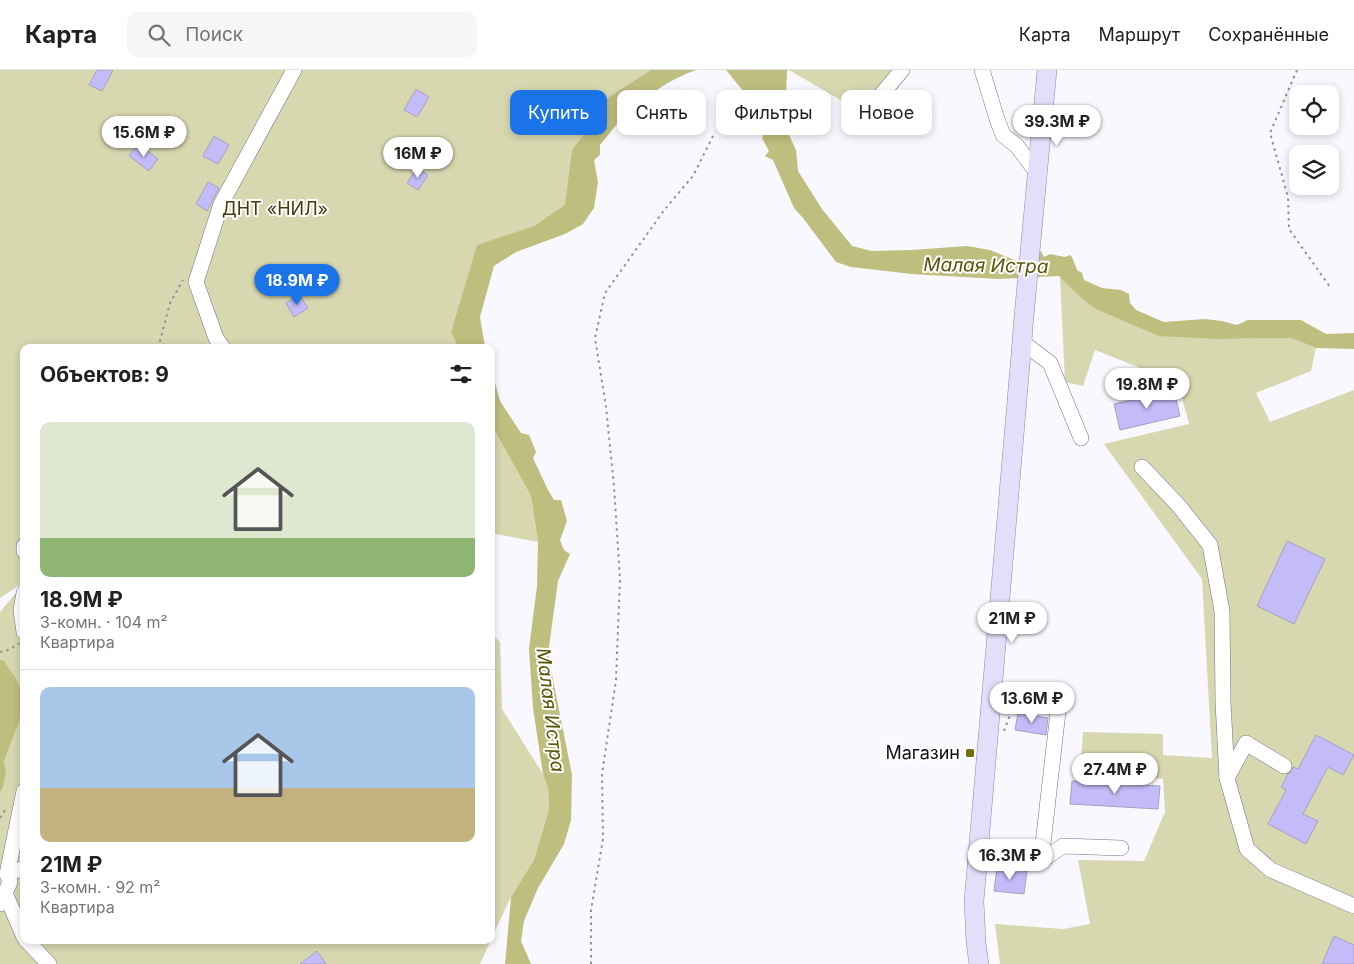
<!DOCTYPE html>
<html lang="ru">
<head>
<meta charset="utf-8">
<style>
	body { margin:0; font-family:Inter,sans-serif; background:#f6f6f6; color:#202124; height:100vh; display:flex; flex-direction:column; font-size:19px; white-space:nowrap }
	* { box-sizing:border-box; margin:0 }
	p { font-size:16px; color:#757577 }
	.icon { flex:none; width:28px; height:28px; fill:none; stroke:currentColor; stroke-width:2; stroke-linecap:round; stroke-linejoin:round }
	.map { position:relative; flex:1; overflow:hidden }
	.sheet { position:absolute; left:20px; top:274px; width:475px; height:600px; display:flex; flex-direction:column; background:#fff; border-radius:10px; box-shadow:0 2px 8px #0003 }
	.sheet>* { flex:none }
	.hud { position:absolute; left:510px; top:20px; width:475px; height:45px; display:flex; gap:10px }
	.fabs { position:absolute; left:1289px; top:15px; display:grid; gap:10px }
	.fabs a { display:grid; place-items:center; width:50px; height:50px; border-radius:10px; background:#fff; box-shadow:0 2px 8px #0003; font-size:25px }
	.price { position:absolute; translate:-50% -42px; padding:0 11px; border-radius:18px; background:#fff; color:#222; font-size:16px; line-height:32px; filter:drop-shadow(0 1px 2px #0008) }
	.price::after { content:''; position:absolute; left:50%; top:30px; width:15px; height:11px; margin-left:-8px; background:inherit; clip-path:polygon(0 0,100% 0,50% 100%) }
	.price.current { background:#1a73e8; color:#fff }
	ul { padding:0; list-style:none }
	li { display:grid; align-content:center; gap:10px; height:265px; padding:0 20px }
	li+li { border-top:1px solid #e0e0e0 }
	li span { display:grid; place-items:center; height:155px; border-radius:10px; color:#555 }
	li>.icon { margin-inline-start:auto }
	span .icon { width:90px; height:90px; fill:#fffc; stroke-width:1 }
	li b { font-size:21px }
	h2 { display:flex; justify-content:space-between; align-items:center; height:60px; padding:0 20px; font-size:21px }
	.pill { padding:0 18px; border-radius:10px; background:#fff; box-shadow:0 2px 8px #0003; font-size:18px; line-height:45px }
	.pill.current { background:#1a73e8; color:#fff }
	header { display:flex; align-items:center; gap:30px; box-sizing:border-box; height:70px; padding:0 25px; background:#fff; border-bottom:1px solid #e0e0e0 }
	header strong { font-size:24px }
	nav { display:flex; gap:28px; margin-inline-start:auto; font-size:18px }
	.search { width:350px; height:45px; background:#f6f6f6; display:flex; align-items:center; gap:12px; box-sizing:border-box; padding:0 18px; border-radius:10px; color:#757577; font-size:19px }
	.map>svg:first-child { display:block }
	.green { fill:#d7d7b0 }
	.water { fill:#bebe7e }
	.building { fill:#c4bcf8; stroke:#a5a2be }
	.lines { fill:none; stroke-linecap:round; stroke-linejoin:round }
	.minor-casing { stroke:#74718b; stroke-width:16 }
	.major-casing { stroke:#8b88a8; stroke-width:20 }
	.path { stroke:#939299; stroke-width:2; stroke-dasharray:2.5 4; stroke-linecap:butt }
	.minor { stroke:#fff; stroke-width:15 }
	.major { stroke:#e2dffa; stroke-width:19 }
	.poi-dot { fill:#737012; stroke:#fff; stroke-width:2 }
	.labels { text-anchor:middle; stroke-width:4; stroke-linejoin:round; paint-order:stroke }
	.park-label { font-size:18px; fill:#3f3e0b; stroke:#fff }
	.poi-label { font-size:18px; fill:#0f0e17; stroke:#fff; text-anchor:end }
	.water-label { font-size:19px; font-style:italic; fill:#585608; stroke:#fff }
</style>
</head>
<body>
<header>
<strong>Карта</strong>
<div class="search"><svg class="icon" aria-label="search" viewBox="0 0 24 24"><circle cx="10" cy="10" r="6"/><path d="M15 15l6 6"/></svg>Поиск</div>
<nav><a>Карта</a><a>Маршрут</a><a>Сохранённые</a></nav>
</header>
<div class="map">
<svg width="1354" height="894" viewBox="0 0 1354 894">
	<rect width="100%" height="100%" fill="#f9f8fe"/>
	<g class="green">
		<path d="M0,0H651L596,35L592,53L572,80L566,135L534,156L477,176L451,262L458,277L24,278V512L0,528Z"/>
		<path d="M789,0H902L876,31L849,35Z"/>
		<path d="M1060,206L1079,226L1217,269L1291,268L1316,278L1311,301L1256,323L1270,352L1354,320V894H1000L995,854L1063,859L1090,854L1078,790L1144,791L1165,742L1163,709L1080,701L1083,662L1163,664V685L1212,688L1202,509L1104,374L1189,354L1178,313L1095,280L1083,316L1065,312Z"/>
		<path d="M491,354L531,426L538,472L491,463Z"/>
		<path d="M24,513V870H491L480,894H0V542Z"/>
		<path d="M491,563L500,572L502,639L543,704L548,718L549,739L534,790L511,827L491,869Z"/>
	</g>
	<g class="water">
		<path d="M651,0H696C670,9 645,26 625,46C615,55 608,66 600,75V85L594,90L598,112L594,138L583,154L565,164L516,182L494,196L480,247L485,277H458L451,262L477,175L534,156L565,135L572,80L592,53L596,35Z"/>
		<path d="M726,0H787L786,26L779,43L796,80L798,101L822,139L852,176L872,181L912,180L967,176L990,180L1017,191L1041,181L1044,187L1050,184L1065,187L1070,185L1072,187L1077,200L1082,203L1084,210L1102,218L1121,220L1129,224L1130,233L1136,240L1164,252L1205,249L1222,251L1237,255L1248,250H1301L1326,264L1354,263V279L1316,278L1291,268L1217,269L1159,266L1096,239L1079,226L1059,206L998,209L912,204L851,197L836,192L803,148L794,138L773,90L765,86L769,81L762,68L764,63L757,48L753,46L740,28L744,22Z"/>
		<path d="M491,298L500,331L521,363L529,365L536,382L533,388L548,420L554,430H561L567,451L560,470L564,480L570,484L558,511L548,584L572,705L571,750L564,774L538,818L524,851L521,871L531,894H505L511,827L534,790L549,739L548,718L543,704L533,638L529,579L537,516L538,472L531,426L491,354Z"/>
		<path d="M0,590H3L15,607L22,622L24,638L4,691L6,704L2,720L0,721Z"/>
	</g>
	<g class="building">
		<path d="M97,0H113L102,21L89,15Z"/>
		<path d="M416,19L429,27L417,47L404,40Z"/>
		<path d="M214,66L229,75L218,94L203,86Z"/>
		<path d="M138,74L158,89L149,101L129,86Z"/>
		<path d="M417,98L428,105L418,120L407,113Z"/>
		<path d="M208,112L219,118L207,141L196,134Z"/>
		<path d="M299,225L308,238L294,247L286,233Z"/>
		<path d="M1174,321L1180,346L1120,360L1114,334Z"/>
		<path d="M1287,471L1325,489L1294,554L1257,536Z"/>
		<path d="M1018,643L1048,648L1046,665L1015,660Z"/>
		<path d="M1316,665L1354,685L1343,705L1328,697L1303,744L1318,751L1306,774L1268,754L1286,720L1281,717L1288,704L1292,701L1293,697L1298,699Z"/>
		<path d="M1072,711L1160,716L1158,739L1070,734Z"/>
		<path d="M997,798L1027,801L1024,824L994,821Z"/>
		<path d="M1334,866L1354,875V894H1322Z"/>
		<path d="M317,881L326,894H300Z"/>
	</g>
	<g class="lines">
		<defs>
			<g id="minor">
				<path d="M982,0L997,49L1003,65L1017,76L1037,103"/>
				<path d="M849,35L876,31L902,0"/>
				<path d="M1022,272L1050,293L1081,368"/>
				<path d="M223,278L216,268L196,212L221,134L294,0"/>
				<path d="M1142,397L1179,436L1210,475L1222,541L1223,632L1227,708L1247,779L1271,800L1354,836"/>
				<path d="M24,476V481"/>
				<path d="M24,523L21,540L24,562"/>
				<path d="M991,625L1051,635L1058,642L1041,791"/>
				<path d="M1227,708L1246,673L1284,696"/>
				<path d="M977,787L1041,791L1063,776L1121,778"/>
				<path d="M7,804L24,798"/>
				<path d="M5,823L24,867"/>
				<path d="M0,834L10,812L7,804L24,721"/>
				<path d="M26,870L49,894"/>
			</g>
			<path id="major" d="M979,894L976,873L974,831L1022,272L1023,257L1047,0"/>
		</defs>
		<use href="#minor" class="minor-casing"/>
		<use href="#major" class="major-casing"/>
		<g class="path">
			<path d="M1297,0L1270,63L1288,127L1289,159L1330,217"/>
			<path d="M160,278L159,275L170,233L183,210"/>
			<path d="M0,582L8,580L20,573"/>
			<path d="M1004,661L1010,645"/>
			<path d="M0,748L7,737"/>
			<path d="M591,894V840L603,769L602,704L616,610L620,509L614,416L606,337L595,268L605,223L665,139L693,106L713,66"/>
		</g>
		<use href="#minor" class="minor"/>
		<use href="#major" class="major"/>
	</g>
	<rect class="poi-dot" x="965" y="678" width="10" height="10" rx="2.5"/>
	<g class="labels">
		<g class="park-label">
			<text x="275" y="145">ДНТ «НИЛ»</text>
		</g>
		<g class="poi-label">
			<text x="960" y="689">Магазин</text>
		</g>
		<g class="water-label">
			<text transform="translate(986 195) rotate(1)" y="7">Малая Истра</text>
			<text transform="translate(551 640) rotate(83)" y="7">Малая Истра</text>
		</g>
	</g>
</svg>
<div class="fabs">
<a><svg class="icon" aria-label="locate" viewBox="0 0 24 24"><circle cx="12" cy="12" r="6"/><path d="M12 2v4M12 18v4M2 12h4M18 12h4"/></svg></a>
<a><svg class="icon" aria-label="layers" viewBox="0 0 24 24"><path d="M12 4l9 5-9 5-9-5zM3 14l9 5 9-5"/></svg></a>
</div>
<b class="price" style="left:1057px;top:77px">39.3M ₽</b>
<b class="price" style="left:144px;top:88px">15.6M ₽</b>
<b class="price" style="left:418px;top:109px">16M ₽</b>
<b class="price current" style="left:297px;top:236px">18.9M ₽</b>
<b class="price" style="left:1147px;top:340px">19.8M ₽</b>
<b class="price" style="left:1012px;top:574px">21M ₽</b>
<b class="price" style="left:1032px;top:654px">13.6M ₽</b>
<b class="price" style="left:1115px;top:725px">27.4M ₽</b>
<b class="price" style="left:1010px;top:811px">16.3M ₽</b>
<div class="hud">
<a class="pill current">Купить</a>
<a class="pill">Снять</a>
<a class="pill">Фильтры</a>
<a class="pill">Новое</a>
</div>
<section class="sheet">
<h2>Объектов: 9<svg class="icon" aria-label="filters" viewBox="0 0 24 24"><path d="M4 7h16M4 17h16"/><circle cx="9" cy="7" r="2"/><circle cx="15" cy="17" r="2"/></svg></h2>
<ul>
<li><span style="background:linear-gradient(#dfe7d0 75%,#8fb573 0)"><svg class="icon" aria-label="home" viewBox="0 0 24 24"><path d="M3 11l9-7 9 7M6 9v11h12V9"/></svg></span><div><b>18.9M ₽</b><p>3-комн. · 104 m²</p><p>Квартира</p></div></li>
<li><span style="background:linear-gradient(#a9c7e8 65%,#c2b280 0)"><svg class="icon" aria-label="home" viewBox="0 0 24 24"><path d="M3 11l9-7 9 7M6 9v11h12V9"/></svg></span><div><b>21M ₽</b><p>3-комн. · 92 m²</p><p>Квартира</p></div></li>
</ul>
</section>
</div>
</body>
</html>
